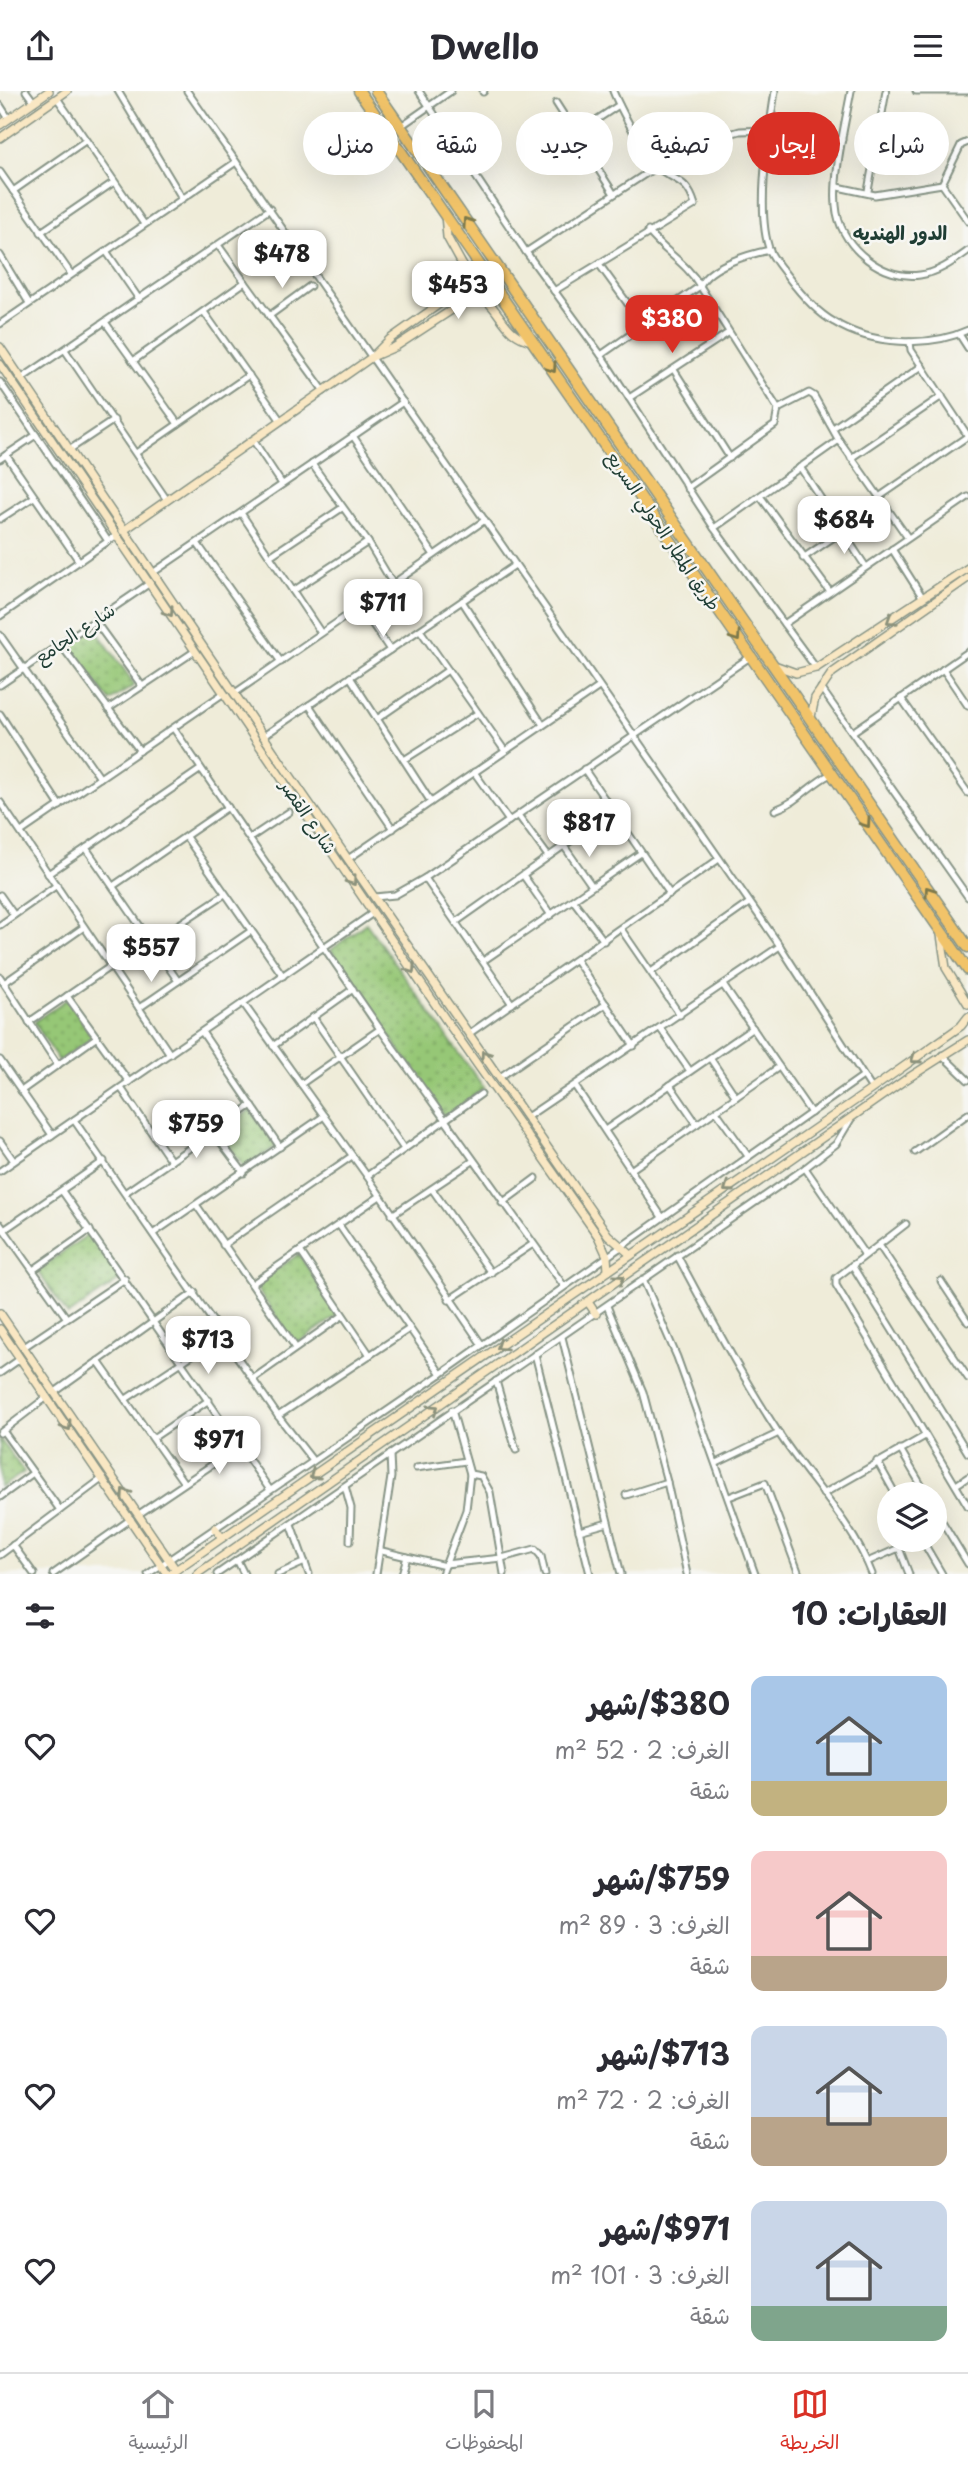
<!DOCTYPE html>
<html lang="ar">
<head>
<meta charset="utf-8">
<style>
	body { margin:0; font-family:"Playpen Sans","Playpen Sans Arabic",sans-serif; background:#f7f7f7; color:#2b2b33; direction:rtl; height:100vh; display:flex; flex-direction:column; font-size:26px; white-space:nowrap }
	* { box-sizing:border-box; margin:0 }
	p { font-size:23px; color:#7c7c81 }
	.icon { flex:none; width:38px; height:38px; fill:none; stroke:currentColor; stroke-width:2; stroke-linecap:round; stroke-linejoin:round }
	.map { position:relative; height:1483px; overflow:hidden; direction:ltr }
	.sheet { display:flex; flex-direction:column; background:#fff; flex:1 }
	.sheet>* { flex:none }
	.top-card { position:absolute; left:21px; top:21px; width:928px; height:63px; direction:rtl; display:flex; gap:14px }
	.controls { position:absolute; left:877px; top:1391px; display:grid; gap:14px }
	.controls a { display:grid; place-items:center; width:70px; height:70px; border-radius:50%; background:#fff; box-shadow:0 7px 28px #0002; font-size:35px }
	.price { position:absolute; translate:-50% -60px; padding:0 16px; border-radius:14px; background:#fff; color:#222; font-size:23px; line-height:46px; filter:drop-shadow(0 2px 4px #0008) }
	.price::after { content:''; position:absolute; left:50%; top:42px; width:21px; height:16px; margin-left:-10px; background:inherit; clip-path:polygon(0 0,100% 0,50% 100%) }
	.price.on { background:#d93025; color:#fff }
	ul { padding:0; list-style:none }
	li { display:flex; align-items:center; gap:21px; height:175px; padding:0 21px }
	li span { display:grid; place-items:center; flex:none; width:196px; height:140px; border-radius:14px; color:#555 }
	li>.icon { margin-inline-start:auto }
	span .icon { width:84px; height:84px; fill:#fffc; stroke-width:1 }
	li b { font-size:30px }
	h2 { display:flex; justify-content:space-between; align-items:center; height:84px; padding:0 21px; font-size:30px }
	.pill { padding:0 24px; border-radius:32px; background:#fff; box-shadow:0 7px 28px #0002; font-size:24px; line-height:63px }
	.pill.on { background:#d93025; color:#fff }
	header { display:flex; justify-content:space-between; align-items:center; height:91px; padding:0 21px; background:#fff; font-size:32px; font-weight:700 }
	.tab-bar { display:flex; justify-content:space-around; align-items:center; height:98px; border-top:2px solid #e1e1e2; background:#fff; font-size:19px; color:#7c7c81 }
	.tab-bar a { display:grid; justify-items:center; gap:4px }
	.tab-bar .on { color:#d93025 }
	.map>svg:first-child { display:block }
	.garden { fill:url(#garden-dots); stroke:#5a8255; stroke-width:2 }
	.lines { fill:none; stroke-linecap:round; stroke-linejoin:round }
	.street-casing { stroke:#879486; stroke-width:9 }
	.secondary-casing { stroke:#879486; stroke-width:10 }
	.highway-casing { stroke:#879486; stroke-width:13 }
	.street { stroke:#fff; stroke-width:5 }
	.secondary { stroke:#f9e7c3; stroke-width:7 }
	.highway { stroke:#f1c369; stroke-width:10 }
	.oneway { stroke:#7d794c }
	.oneway2 { stroke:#8c927c }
	.labels { text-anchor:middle; stroke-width:5; stroke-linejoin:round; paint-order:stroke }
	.street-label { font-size:18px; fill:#1f3d34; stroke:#f6f6f2 }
	.neighbourhood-label { font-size:19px; font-weight:bold; fill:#1f3d34; stroke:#f6f6f2 }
</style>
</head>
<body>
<header><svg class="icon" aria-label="menu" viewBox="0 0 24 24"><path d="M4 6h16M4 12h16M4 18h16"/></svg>Dwello<svg class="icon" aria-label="share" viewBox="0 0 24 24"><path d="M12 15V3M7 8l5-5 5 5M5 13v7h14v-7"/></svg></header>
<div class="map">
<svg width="968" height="1483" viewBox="0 0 968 1483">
	<defs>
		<pattern id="garden-dots" width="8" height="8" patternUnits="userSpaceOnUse" patternTransform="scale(1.75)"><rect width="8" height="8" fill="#96c776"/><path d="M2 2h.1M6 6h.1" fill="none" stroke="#7aa362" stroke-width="1.8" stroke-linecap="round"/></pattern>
	</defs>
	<rect width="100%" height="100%" fill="#f6f6f2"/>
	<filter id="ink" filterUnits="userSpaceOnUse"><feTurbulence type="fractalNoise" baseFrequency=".0143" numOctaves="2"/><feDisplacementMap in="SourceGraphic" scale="14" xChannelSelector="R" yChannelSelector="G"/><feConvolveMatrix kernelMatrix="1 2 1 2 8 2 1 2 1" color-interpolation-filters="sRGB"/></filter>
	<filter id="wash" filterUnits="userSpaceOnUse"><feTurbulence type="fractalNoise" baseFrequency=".00686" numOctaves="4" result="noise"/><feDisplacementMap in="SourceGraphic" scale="28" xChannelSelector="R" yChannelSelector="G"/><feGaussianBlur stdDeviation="1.57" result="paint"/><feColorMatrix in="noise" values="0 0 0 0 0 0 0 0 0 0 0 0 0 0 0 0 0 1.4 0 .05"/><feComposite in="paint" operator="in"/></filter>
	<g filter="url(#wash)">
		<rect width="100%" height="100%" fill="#efecd9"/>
		<g class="garden">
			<path d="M94,536L135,594L110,610L69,555Z"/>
			<path d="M366,832L484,997L445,1026L331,859Z"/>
			<path d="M67,908L93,946L59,970L34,931Z"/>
			<path d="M250,1019L276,1055L245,1077L218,1042Z"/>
			<path d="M89,1143L121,1188L68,1224L37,1179Z"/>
			<path d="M299,1163L338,1224L296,1254L254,1194Z"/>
			<path d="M0,1348L24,1381L0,1397Z"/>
		</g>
	</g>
	<g filter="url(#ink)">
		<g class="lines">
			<defs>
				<g id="street">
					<path d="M26,0L34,11"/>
					<path d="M118,0L182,107"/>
					<path d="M187,0L780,855L872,998"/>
					<path d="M419,0L526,161L601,264L714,437L816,577"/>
					<path d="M775,0C769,41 755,121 770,160C774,169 782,178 788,186C800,202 816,221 834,231C871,254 929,257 968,239"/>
					<path d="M851,0C845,33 831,91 837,122C844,158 883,189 920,184C938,182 954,170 968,160"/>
					<path d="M916,0H968"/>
					<path d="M483,1L484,0"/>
					<path d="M57,7L144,133"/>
					<path d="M556,12L614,103"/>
					<path d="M0,14L9,28"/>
					<path d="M401,35L451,0"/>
					<path d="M575,43L619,14"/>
					<path d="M968,51L961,54L942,93L968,130"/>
					<path d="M650,66L740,40L769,39L842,49"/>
					<path d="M0,81L71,183"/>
					<path d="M838,96L875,104L942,93"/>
					<path d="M13,100L85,50"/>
					<path d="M868,100L886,0"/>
					<path d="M41,141L114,91"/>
					<path d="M218,154L324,300"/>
					<path d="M106,160L139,208"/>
					<path d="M526,161L656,76"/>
					<path d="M0,164L29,212"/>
					<path d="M599,173L636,224L646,233"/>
					<path d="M554,200L695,114C687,87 675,91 657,76C646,67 619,15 613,0"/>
					<path d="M204,221L281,330"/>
					<path d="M269,225L310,195"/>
					<path d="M105,231L178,333"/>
					<path d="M0,233L236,71"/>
					<path d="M959,243L968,257"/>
					<path d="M910,251L911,259L968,345"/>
					<path d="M65,259L167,409"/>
					<path d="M601,264L700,195C687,172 664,161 648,140"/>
					<path d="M133,270L245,191"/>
					<path d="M674,279L730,367"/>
					<path d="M21,288L270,118"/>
					<path d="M0,291L108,450"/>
					<path d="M629,307L728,242"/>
					<path d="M778,318L809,302L814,305L837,346L908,447"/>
					<path d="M833,337L922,275"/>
					<path d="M353,345L434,464"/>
					<path d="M253,349L282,393"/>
					<path d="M69,359L114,329"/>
					<path d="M136,362L249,284"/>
					<path d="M6,364L79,470"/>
					<path d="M851,367L942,305"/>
					<path d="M0,368L36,344"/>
					<path d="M312,373L368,451L393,493"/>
					<path d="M800,376L866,476"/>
					<path d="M687,397L775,334L778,318L700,195C708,175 750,163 770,159"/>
					<path d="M760,405L830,501"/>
					<path d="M879,406L968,345"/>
					<path d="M241,422L321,542"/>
					<path d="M0,428L34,406"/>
					<path d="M714,437L839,349"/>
					<path d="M197,452L281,571"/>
					<path d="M892,458L923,507"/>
					<path d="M270,465L342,417"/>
					<path d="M803,467L843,440"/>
					<path d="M154,481L403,311"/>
					<path d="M293,500L368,451"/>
					<path d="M462,510L543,634"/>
					<path d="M360,515L390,559"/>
					<path d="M0,525L117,444"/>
					<path d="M95,530L142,595"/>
					<path d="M784,533L968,406"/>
					<path d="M420,539L505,660"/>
					<path d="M0,544L100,687"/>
					<path d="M61,554L140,660"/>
					<path d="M943,578L968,615"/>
					<path d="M350,586L431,711"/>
					<path d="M0,594L150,492"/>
					<path d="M821,597L968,806"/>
					<path d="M235,602L485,429"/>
					<path d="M901,607L968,702"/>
					<path d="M309,614L393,738"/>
					<path d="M108,618L195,560"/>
					<path d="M0,623L60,715"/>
					<path d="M377,628L448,579"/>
					<path d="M174,638L380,938L564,1195"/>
					<path d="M854,640L968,561"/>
					<path d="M265,644L515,474"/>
					<path d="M404,669L478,622"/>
					<path d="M584,678L670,803"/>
					<path d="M474,681L509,730"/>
					<path d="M0,711L170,963"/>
					<path d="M775,719C798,711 810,693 831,683"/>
					<path d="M518,724L548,765"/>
					<path d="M21,741L224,602"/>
					<path d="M186,746L283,885"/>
					<path d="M250,747L289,721"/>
					<path d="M564,755L592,795"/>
					<path d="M86,757L178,890"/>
					<path d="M348,768L599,596"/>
					<path d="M48,783L201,678"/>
					<path d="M523,784L551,824"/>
					<path d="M425,787L512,913"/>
					<path d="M113,795L228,716"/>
					<path d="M0,804L14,824"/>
					<path d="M375,806L395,804L425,787L750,566"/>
					<path d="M573,809L604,850"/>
					<path d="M456,831L613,720"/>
					<path d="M0,834L57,794"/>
					<path d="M621,838L680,924"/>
					<path d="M152,851L225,803"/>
					<path d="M576,869L634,955"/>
					<path d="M483,870L641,762"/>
					<path d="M651,881L749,812"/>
					<path d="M0,886L58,974"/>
					<path d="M4,892L84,836"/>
					<path d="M723,894L811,1022"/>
					<path d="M67,905L129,991"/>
					<path d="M243,912L367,1085L482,1254"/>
					<path d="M139,917L251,840"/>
					<path d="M313,926L404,1058"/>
					<path d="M29,931L111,875"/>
					<path d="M660,937L690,980"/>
					<path d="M202,941L280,1056"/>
					<path d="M470,942L719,768"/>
					<path d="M273,955L353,898"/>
					<path d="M942,964L968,989"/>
					<path d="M710,967L736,1006"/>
					<path d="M0,969L52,1044"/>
					<path d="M500,986L606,913"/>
					<path d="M301,993L380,938"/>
					<path d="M670,994L697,1033"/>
					<path d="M575,995L662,1126"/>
					<path d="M121,997L171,1070"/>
					<path d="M21,1000L97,946"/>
					<path d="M716,1020L748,1065"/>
					<path d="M527,1026L780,855"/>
					<path d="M74,1029L278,1325L313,1370"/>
					<path d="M605,1039L753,937"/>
					<path d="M213,1041L244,1082"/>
					<path d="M0,1050L14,1070"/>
					<path d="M915,1061L968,1023"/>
					<path d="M805,1077L865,1164"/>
					<path d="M632,1078L779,976"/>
					<path d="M0,1080L373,822"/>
					<path d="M367,1085L481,1003"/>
					<path d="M432,1098L491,1182"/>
					<path d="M62,1100L270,1399"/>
					<path d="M126,1101L252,1014"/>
					<path d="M502,1112L536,1087"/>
					<path d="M197,1115L296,1257"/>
					<path d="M392,1124L473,1070"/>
					<path d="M0,1133L66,1226"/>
					<path d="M906,1133L836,1187V1194L968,1415"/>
					<path d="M339,1134L441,1283"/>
					<path d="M4,1139L104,1070"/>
					<path d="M154,1142L324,1025"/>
					<path d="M223,1154L352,1065"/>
					<path d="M879,1154L968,1287"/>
					<path d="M300,1160L370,1264"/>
					<path d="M677,1164C709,1224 741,1284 778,1341C808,1388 852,1430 872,1483"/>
					<path d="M852,1174L968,1362"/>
					<path d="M33,1179L90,1139"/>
					<path d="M643,1188L677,1266L755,1483"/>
					<path d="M941,1190L968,1231"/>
					<path d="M252,1193L380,1105"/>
					<path d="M449,1209L533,1153"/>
					<path d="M607,1215L643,1301L667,1391L687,1483"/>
					<path d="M562,1246L621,1483"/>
					<path d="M24,1256L125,1188"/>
					<path d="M535,1263L590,1483"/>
					<path d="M98,1270L184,1392"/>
					<path d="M0,1282L20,1268"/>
					<path d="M254,1287L342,1225"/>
					<path d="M496,1290L516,1359"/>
					<path d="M55,1301L195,1201"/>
					<path d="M126,1308L224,1243"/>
					<path d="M278,1325L409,1238"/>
					<path d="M3,1340L60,1419"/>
					<path d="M0,1342L47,1306"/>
					<path d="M153,1347L209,1309"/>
					<path d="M900,1358L927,1404"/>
					<path d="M877,1370L896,1404"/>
					<path d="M717,1372L779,1342"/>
					<path d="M416,1377L466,1370"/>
					<path d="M470,1383L481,1385L490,1401L504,1483"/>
					<path d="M956,1394L968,1386"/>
					<path d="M345,1395L351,1417L350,1450"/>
					<path d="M823,1403L925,1345"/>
					<path d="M626,1404L667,1391"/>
					<path d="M0,1406L33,1382"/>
					<path d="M729,1406L765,1392L799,1483"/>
					<path d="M934,1417L968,1473"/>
					<path d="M139,1423L240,1355"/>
					<path d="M291,1433L309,1483"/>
					<path d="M579,1440L608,1432"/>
					<path d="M922,1449L942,1483"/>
					<path d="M13,1454L34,1483"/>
					<path d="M382,1460L445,1475"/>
					<path d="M0,1464L103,1387"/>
					<path d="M237,1469L244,1483"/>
					<path d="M867,1471L899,1457L909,1483"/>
					<path d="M445,1473L502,1467L535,1458L541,1465L545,1483"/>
					<path d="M53,1483L131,1428"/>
					<path d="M148,1483L441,1283L863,985"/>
					<path d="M217,1483L805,1077L836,1053L851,1028"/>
					<path d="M278,1483L305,1471"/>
					<path d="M376,1483L391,1386L390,1363"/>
					<path d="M402,1483L407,1466"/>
					<path d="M442,1483L466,1419L470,1383L452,1319"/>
				</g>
				<g id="secondary">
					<path d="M0,34L49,0"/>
					<path d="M0,47L67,0"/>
					<path d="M0,256L287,680L608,1144L631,1164"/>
					<path d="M372,266L395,256L473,205C499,206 500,246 533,250"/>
					<path d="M0,273L448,932L598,1145L607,1165L608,1180"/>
					<path d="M123,440L372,266L390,248L465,195L468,184L447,146L445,124"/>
					<path d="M777,575L796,582L816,577L968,477"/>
					<path d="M811,626L815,607L832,582L968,487"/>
					<path d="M941,844L946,877L968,913"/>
					<path d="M588,1211L596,1223"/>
					<path d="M0,1222L176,1479"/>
					<path d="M0,1238L167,1483"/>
					<path d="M215,1437L222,1447"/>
					<path d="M170,1483L872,998L961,935L968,926"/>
					<path d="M197,1483L905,989L968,949"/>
				</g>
				<g id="highway">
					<path d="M359,0L968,879"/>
					<path d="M376,0L968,856"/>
				</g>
			</defs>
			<use href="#street" class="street-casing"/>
			<use href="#secondary" class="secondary-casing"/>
			<use href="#highway" class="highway-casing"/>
			<use href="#street" class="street"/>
			<use href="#secondary" class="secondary"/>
			<use href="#highway" class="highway"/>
		</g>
		<defs><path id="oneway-chevron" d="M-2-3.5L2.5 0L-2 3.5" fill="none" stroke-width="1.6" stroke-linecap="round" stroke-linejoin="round" transform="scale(1.75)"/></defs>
		<g class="oneway">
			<use href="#oneway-chevron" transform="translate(467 131) rotate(-125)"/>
			<use href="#oneway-chevron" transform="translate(552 277) rotate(56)"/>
			<use href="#oneway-chevron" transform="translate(736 546) rotate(56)"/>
			<use href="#oneway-chevron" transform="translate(866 732) rotate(55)"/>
			<use href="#oneway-chevron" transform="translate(929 800) rotate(-125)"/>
		</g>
		<g class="oneway2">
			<use href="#oneway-chevron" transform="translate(169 521) rotate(56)"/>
			<use href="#oneway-chevron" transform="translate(891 529) rotate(147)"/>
			<use href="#oneway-chevron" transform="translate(352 790) rotate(56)"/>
			<use href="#oneway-chevron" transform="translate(411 878) rotate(56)"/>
			<use href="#oneway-chevron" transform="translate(485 964) rotate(-125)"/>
			<use href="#oneway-chevron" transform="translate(915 968) rotate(145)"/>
			<use href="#oneway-chevron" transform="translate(728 1097) rotate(145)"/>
			<use href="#oneway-chevron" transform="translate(620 1188) rotate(-35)"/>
			<use href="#oneway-chevron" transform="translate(501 1255) rotate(146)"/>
			<use href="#oneway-chevron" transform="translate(434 1318) rotate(-34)"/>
			<use href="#oneway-chevron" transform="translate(67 1335) rotate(55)"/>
			<use href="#oneway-chevron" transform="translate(314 1384) rotate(145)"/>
			<use href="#oneway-chevron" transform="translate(125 1402) rotate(-125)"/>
		</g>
	</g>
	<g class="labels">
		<g class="street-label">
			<text transform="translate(663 440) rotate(56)" y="6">طريق المطار الحولي السريع</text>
			<text transform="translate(75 543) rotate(-34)" y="6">شارع الجامع</text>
			<text transform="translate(308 726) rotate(56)" y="6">شارع القصر</text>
		</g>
		<g class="neighbourhood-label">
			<text x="900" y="149">الدور الهنديه</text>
		</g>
	</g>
</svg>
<div class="controls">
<a><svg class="icon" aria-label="layers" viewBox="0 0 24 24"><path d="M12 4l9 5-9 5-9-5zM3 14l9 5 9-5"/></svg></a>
</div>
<b class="price" style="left:282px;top:199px">$478</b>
<b class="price" style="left:458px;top:230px">$453</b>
<b class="price on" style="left:672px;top:264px">$380</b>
<b class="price" style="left:844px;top:465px">$684</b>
<b class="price" style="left:383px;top:548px">$711</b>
<b class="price" style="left:589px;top:768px">$817</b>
<b class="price" style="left:151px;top:893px">$557</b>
<b class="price" style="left:196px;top:1069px">$759</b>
<b class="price" style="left:208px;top:1285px">$713</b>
<b class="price" style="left:219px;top:1385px">$971</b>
<div class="top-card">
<a class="pill">شراء</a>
<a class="pill on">إيجار</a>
<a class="pill">تصفية</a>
<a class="pill">جديد</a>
<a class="pill">شقة</a>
<a class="pill">منزل</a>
</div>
</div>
<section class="sheet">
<h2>العقارات: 10<svg class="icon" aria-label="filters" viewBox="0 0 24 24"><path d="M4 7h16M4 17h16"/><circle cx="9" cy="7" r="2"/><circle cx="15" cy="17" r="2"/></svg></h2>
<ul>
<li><span style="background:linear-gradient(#a9c7e8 75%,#c2b280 0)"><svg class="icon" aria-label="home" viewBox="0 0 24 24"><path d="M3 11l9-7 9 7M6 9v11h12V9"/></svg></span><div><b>$380/شهر</b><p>الغرف: 2 · 52 m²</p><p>شقة</p></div><svg class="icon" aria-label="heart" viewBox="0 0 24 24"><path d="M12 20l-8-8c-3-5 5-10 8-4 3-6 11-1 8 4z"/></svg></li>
<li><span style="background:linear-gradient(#f6c9c9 75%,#b9a48a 0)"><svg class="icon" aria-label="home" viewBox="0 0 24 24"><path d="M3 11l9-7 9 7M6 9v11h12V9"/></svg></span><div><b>$759/شهر</b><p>الغرف: 3 · 89 m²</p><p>شقة</p></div><svg class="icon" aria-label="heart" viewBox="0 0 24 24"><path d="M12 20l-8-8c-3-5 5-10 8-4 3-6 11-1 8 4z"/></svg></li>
<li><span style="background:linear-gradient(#c9d6e8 65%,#b9a48a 0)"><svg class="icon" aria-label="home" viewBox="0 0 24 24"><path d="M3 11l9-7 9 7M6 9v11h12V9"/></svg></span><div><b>$713/شهر</b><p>الغرف: 2 · 72 m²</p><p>شقة</p></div><svg class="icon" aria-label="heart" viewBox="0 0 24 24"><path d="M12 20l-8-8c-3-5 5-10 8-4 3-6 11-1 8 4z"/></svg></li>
<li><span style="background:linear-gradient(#c9d6e8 75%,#7fa58c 0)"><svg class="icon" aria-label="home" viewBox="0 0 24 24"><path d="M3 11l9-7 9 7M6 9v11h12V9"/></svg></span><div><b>$971/شهر</b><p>الغرف: 3 · 101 m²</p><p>شقة</p></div><svg class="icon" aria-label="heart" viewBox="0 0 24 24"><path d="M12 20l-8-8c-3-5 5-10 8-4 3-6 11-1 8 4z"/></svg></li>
</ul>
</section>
<nav class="tab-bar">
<a class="on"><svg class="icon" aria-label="map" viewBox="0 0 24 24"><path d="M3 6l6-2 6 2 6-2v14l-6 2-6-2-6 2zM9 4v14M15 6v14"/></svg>الخريطة</a>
<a><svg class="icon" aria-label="saved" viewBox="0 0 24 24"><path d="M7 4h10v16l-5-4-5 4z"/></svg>المحفوظات</a>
<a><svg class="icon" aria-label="home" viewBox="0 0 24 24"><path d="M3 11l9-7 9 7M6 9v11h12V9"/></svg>الرئيسية</a>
</nav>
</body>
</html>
